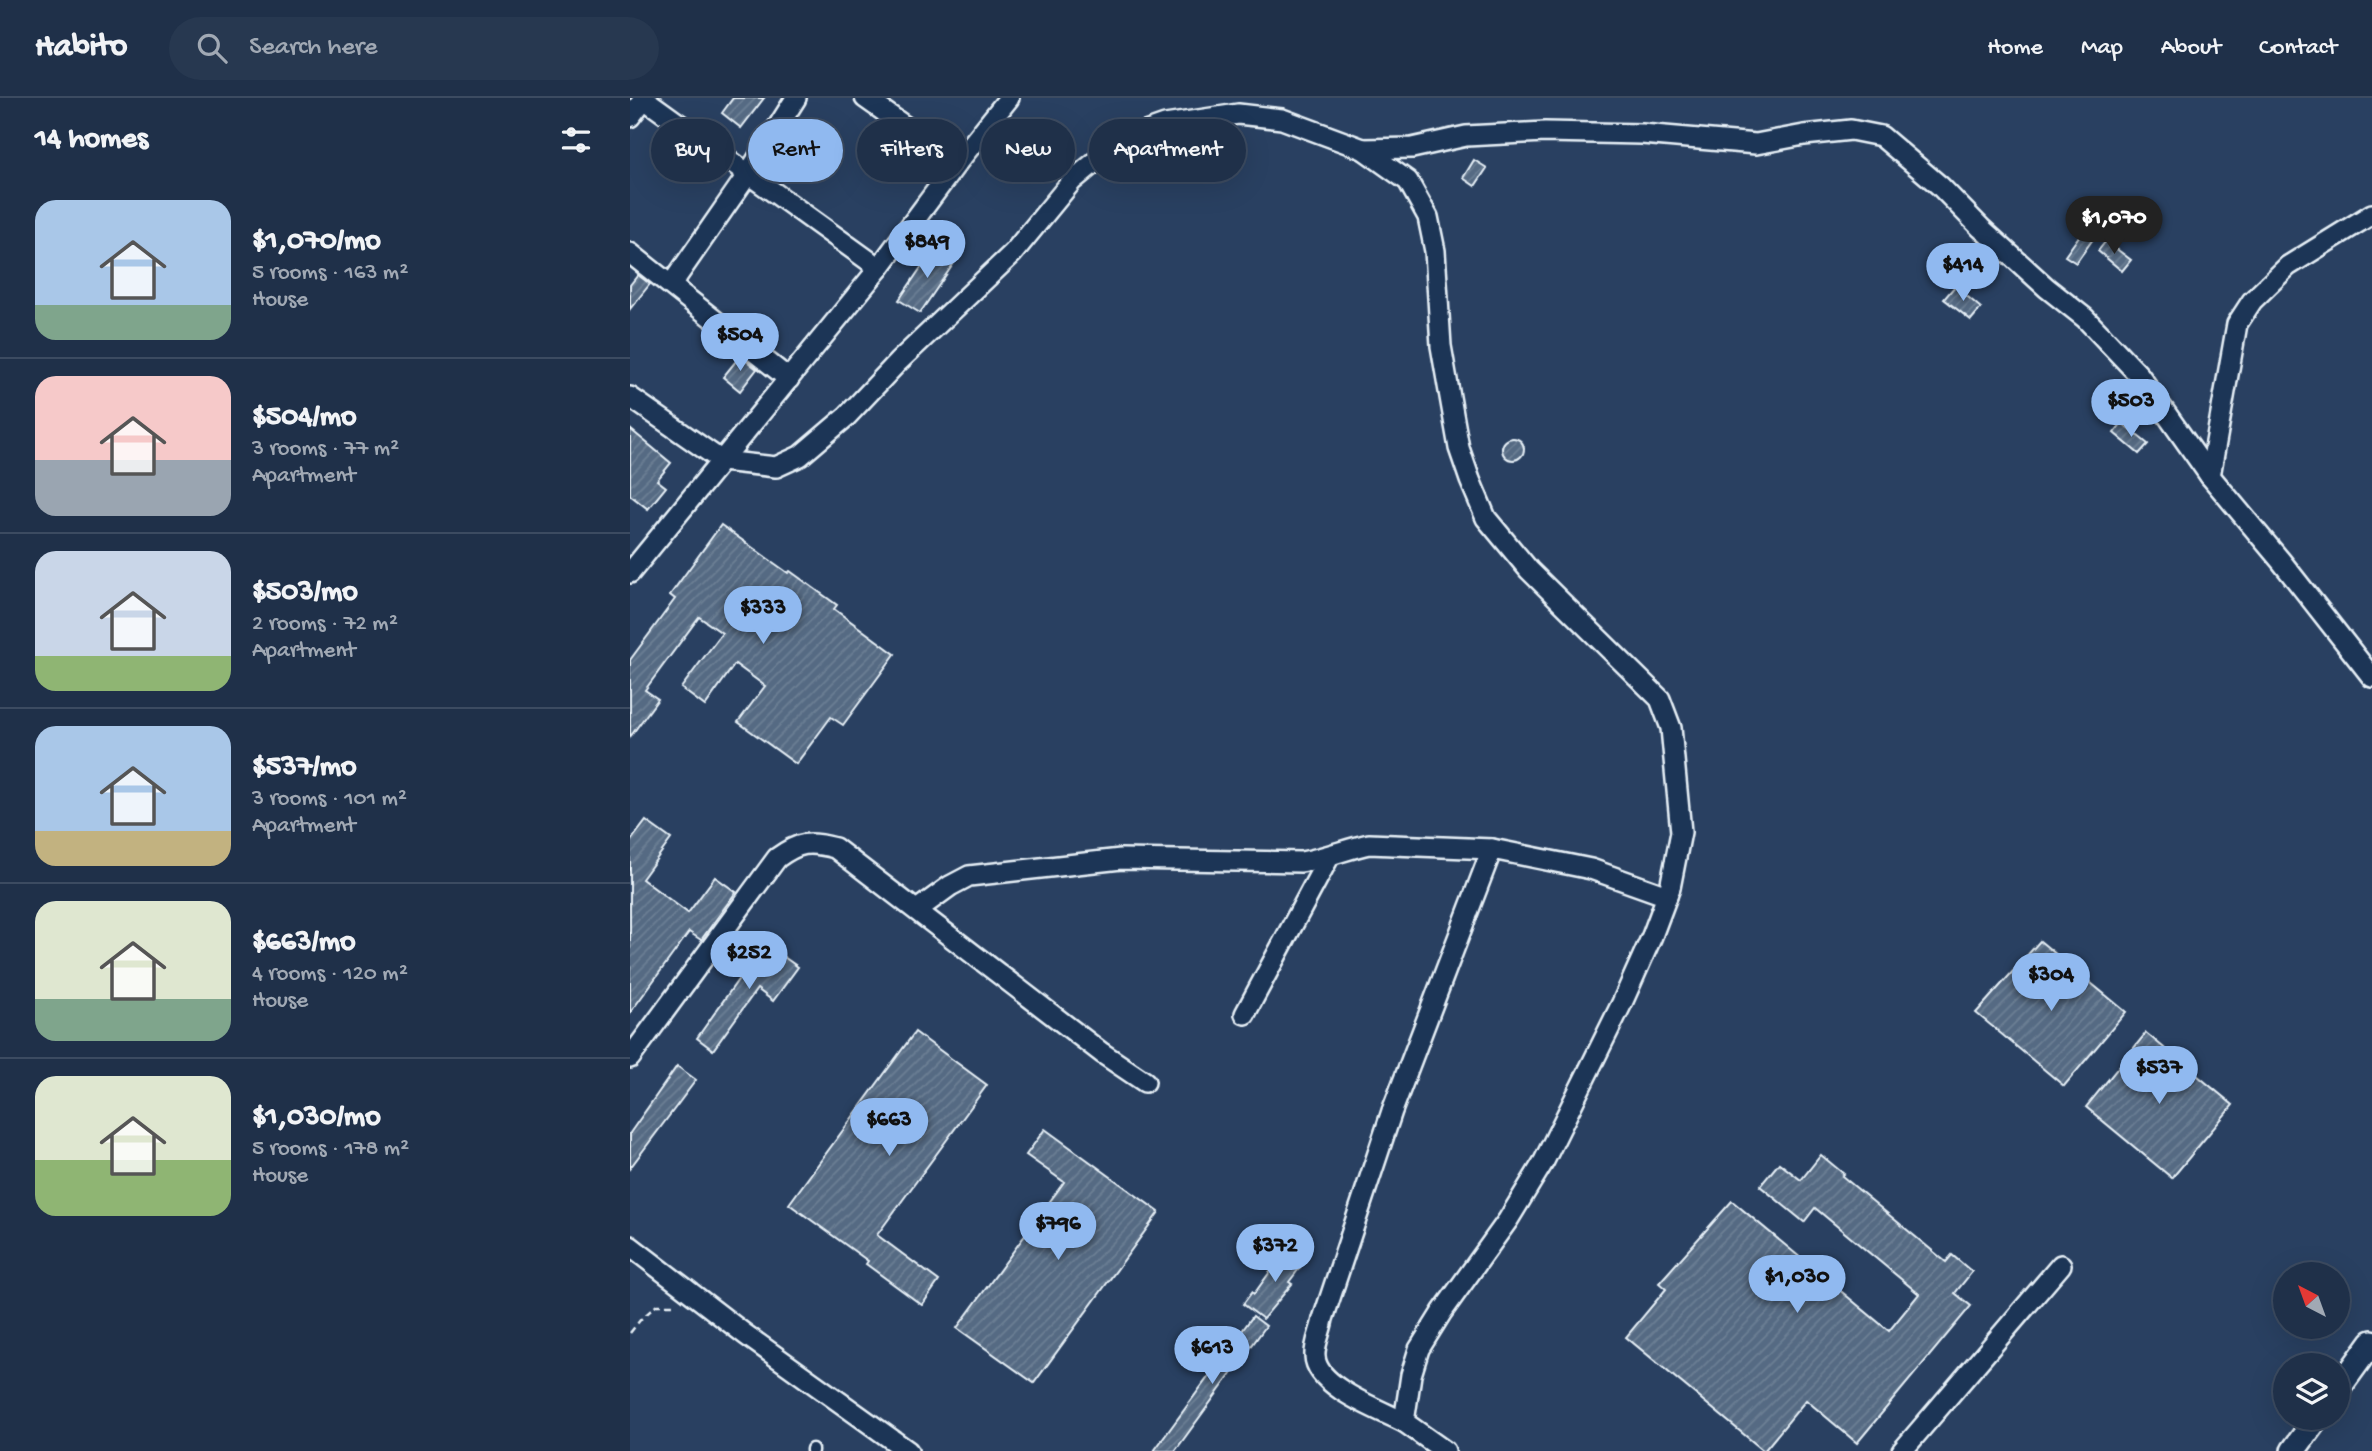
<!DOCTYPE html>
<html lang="en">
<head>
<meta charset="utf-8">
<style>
	body { margin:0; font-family:"Gochi Hand",sans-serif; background:#273850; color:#f1f3f6; height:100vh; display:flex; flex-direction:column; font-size:26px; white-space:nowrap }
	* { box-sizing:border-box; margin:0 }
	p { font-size:23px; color:#a1a9b4 }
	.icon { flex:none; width:38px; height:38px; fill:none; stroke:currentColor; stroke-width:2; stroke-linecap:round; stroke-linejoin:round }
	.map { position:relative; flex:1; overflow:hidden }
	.details { display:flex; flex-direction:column; background:#1f3049; width:630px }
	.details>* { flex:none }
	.hud { position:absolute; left:21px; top:21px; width:665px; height:63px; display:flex; gap:14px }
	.needle { width:46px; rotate:319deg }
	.buttons { position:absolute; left:1643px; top:1164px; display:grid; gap:14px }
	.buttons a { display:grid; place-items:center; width:77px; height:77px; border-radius:50%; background:#1f3049; box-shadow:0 7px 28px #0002,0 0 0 2px #3c4b61; font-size:35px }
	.price { position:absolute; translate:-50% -60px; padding:0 16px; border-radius:24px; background:#90b9f0; color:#111; font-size:23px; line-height:46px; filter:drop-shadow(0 2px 4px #0008) }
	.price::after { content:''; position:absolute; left:50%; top:42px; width:21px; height:16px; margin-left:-10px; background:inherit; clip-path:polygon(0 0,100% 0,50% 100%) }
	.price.current { background:#222; color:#fff }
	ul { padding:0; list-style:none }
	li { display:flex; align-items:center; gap:21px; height:175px; padding:0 35px }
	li+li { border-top:2px solid #3c4b61 }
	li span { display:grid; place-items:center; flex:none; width:196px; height:140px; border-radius:21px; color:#555 }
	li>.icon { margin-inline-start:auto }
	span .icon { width:84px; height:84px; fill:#fffc; stroke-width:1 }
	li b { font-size:30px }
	h2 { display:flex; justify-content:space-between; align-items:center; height:84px; padding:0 35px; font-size:30px }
	.chip { padding:0 24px; border-radius:32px; background:#1f3049; box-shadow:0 7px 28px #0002,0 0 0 2px #3c4b61; font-size:24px; line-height:63px }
	.chip.current { background:#90b9f0; color:#111 }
	header { display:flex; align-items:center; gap:42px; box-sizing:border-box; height:98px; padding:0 35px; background:#1f3049; border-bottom:2px solid #3c4b61 }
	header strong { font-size:33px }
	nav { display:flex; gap:38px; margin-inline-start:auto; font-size:24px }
	.search { width:490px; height:63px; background:#273850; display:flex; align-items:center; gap:18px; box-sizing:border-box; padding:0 24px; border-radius:38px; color:#a1a9b4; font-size:26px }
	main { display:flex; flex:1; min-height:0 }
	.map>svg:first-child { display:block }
	.building { fill:url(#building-hatch); stroke:#e8f1f8; stroke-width:2 }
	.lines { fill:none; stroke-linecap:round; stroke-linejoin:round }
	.service-casing { stroke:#e8f1f8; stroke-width:15 }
	.minor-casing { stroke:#e8f1f8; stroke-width:24 }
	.tertiary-casing { stroke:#e8f1f8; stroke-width:28 }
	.path { stroke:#e8f1f8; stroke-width:2.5; stroke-dasharray:7 5; stroke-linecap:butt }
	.service { stroke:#1d3557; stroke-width:10 }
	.minor { stroke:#1d3557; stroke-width:19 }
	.tertiary { stroke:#1d3557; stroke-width:23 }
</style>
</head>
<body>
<header>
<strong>Habito</strong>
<div class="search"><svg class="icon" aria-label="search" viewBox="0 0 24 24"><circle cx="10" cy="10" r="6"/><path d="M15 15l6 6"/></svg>Search here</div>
<nav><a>Home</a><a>Map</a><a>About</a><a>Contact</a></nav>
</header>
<main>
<section class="details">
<h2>14 homes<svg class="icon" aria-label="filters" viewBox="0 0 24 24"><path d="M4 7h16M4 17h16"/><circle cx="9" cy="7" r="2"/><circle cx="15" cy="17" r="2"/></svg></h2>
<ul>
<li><span style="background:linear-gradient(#a9c7e8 75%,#7fa58c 0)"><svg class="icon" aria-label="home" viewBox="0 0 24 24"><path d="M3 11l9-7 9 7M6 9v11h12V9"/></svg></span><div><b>$1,070/mo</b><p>5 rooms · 163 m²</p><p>House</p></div></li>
<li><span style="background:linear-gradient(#f6c9c9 60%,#9aa5b1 0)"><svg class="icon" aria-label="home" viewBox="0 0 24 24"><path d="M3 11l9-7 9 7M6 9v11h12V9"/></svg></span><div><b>$504/mo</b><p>3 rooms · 77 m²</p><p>Apartment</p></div></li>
<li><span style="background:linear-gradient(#c9d6e8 75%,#8fb573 0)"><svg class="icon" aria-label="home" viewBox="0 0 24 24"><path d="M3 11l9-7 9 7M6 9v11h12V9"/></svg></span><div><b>$503/mo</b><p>2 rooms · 72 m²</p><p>Apartment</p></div></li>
<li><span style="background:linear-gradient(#a9c7e8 75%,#c2b280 0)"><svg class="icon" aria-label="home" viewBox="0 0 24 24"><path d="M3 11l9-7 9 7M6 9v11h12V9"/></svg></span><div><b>$537/mo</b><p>3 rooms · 101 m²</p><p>Apartment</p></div></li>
<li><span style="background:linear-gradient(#dfe7d0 70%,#7fa58c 0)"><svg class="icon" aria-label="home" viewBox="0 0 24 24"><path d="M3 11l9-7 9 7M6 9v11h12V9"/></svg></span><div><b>$663/mo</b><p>4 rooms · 120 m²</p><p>House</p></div></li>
<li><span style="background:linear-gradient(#dfe7d0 60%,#8fb573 0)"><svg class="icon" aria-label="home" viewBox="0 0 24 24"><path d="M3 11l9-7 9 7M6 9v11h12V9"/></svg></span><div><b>$1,030/mo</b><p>5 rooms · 178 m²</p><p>House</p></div></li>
</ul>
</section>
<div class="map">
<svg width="1742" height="1353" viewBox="0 0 1742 1353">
	<defs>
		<pattern id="building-hatch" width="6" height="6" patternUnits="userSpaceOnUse" patternTransform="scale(1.75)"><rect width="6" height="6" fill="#556a83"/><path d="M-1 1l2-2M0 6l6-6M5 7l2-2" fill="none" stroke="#6d8095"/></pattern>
	</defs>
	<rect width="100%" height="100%" fill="#294061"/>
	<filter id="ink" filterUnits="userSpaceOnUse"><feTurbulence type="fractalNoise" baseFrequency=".0143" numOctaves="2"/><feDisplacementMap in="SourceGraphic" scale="14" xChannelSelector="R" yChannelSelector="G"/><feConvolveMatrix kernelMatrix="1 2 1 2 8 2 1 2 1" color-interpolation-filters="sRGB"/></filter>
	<g filter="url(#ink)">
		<g class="building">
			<path d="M103,0H134L111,30L92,15Z"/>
			<path d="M844,62L857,70L845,88L833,80Z"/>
			<path d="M1452,134L1463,141L1446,165L1435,158Z"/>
			<path d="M1476,143L1501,162L1492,173L1468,153Z"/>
			<path d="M305,149L326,162L290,215L269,202Z"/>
			<path d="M8,177L20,186L0,211V187Z"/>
			<path d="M1325,188L1351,210L1341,222L1314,201Z"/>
			<path d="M110,258L127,271L110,293L93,279Z"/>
			<path d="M1492,325L1518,346L1509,356L1484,335Z"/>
			<path d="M0,331L41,365L27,382L36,389L18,411L0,397Z"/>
			<circle cx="883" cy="351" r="11"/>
			<path d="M91,427L158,475L160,473L207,507L204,511L265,556L213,627L201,619L166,666L108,624L135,588L105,566L75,608L51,590L92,535L69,519L15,592L28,601L0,639V562L45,501L40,497Z"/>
			<path d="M16,723L41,741L12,781L58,815L85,779L106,794L71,842L59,834L0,915V744Z"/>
			<path d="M1410,843L1496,914L1434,988L1346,915Z"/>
			<path d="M134,845L168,869L143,903L127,891L83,952L67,940Z"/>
			<path d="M285,934L357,987L247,1137L309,1183L292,1207L236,1166L238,1163L159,1106Z"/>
			<path d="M1516,935L1603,1007L1542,1080L1456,1009Z"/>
			<path d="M47,968L66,982L0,1070V1035Z"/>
			<path d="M415,1031L529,1114L404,1285L327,1230L434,1084L396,1057Z"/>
			<path d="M1191,1057L1214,1076L1212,1078L1316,1164L1322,1157L1342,1174L1325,1195L1341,1208L1227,1345L1176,1302L1134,1353L996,1239L1036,1191L1029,1185L1102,1103L1259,1233L1289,1196L1185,1110L1174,1124L1130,1088L1149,1065L1171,1082Z"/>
			<path d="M661,1148L677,1160L659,1184L662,1186L633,1221L613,1206L622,1194L624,1196L642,1171L644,1172Z"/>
			<path d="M623,1218L636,1228L545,1353H524Z"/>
		</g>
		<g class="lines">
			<defs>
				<path id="service" d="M182,1353V1351"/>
				<g id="minor">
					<path d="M13,0L249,170"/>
					<path d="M235,0L327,65"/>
					<path d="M0,19L14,1"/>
					<path d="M733,51L782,50L836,38L915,34L1012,36L1126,46L1174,37L1221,32L1251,38L1310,88L1351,130L1417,190L1455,220L1509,277L1580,378L1651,463L1742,579"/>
					<path d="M0,155L159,281"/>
					<path d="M41,187L118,76L166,0"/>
					<path d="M0,299L92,363L146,369L170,358L217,318L268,264L383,155L442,83L471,59L498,40L535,27L608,16L652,21L733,51L778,83L798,119L805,153L811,248L829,350L840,382L856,420L899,472L1030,601L1041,630L1051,734L1040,790L1022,838L992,905L914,1063L878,1122L812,1214L789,1251L781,1277L774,1324L815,1353"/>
					<path d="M1580,378L1607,226L1622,203L1658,168L1742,116"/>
					<path d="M0,475L249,170L327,65L379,0"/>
					<path d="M287,812L320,788L339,778L491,761L671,764C695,760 716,751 739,746L862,751L961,771L1037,798"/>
					<path d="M615,916L699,759"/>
					<path d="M0,960L147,760C169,744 179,743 205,750L472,955L515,984"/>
					<path d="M0,1148L116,1237L278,1353"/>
					<path d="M774,1324C750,1312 686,1289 685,1258C684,1247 691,1233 693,1221L762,1013L862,751"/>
					<path d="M1272,1353L1431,1167"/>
				</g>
				<g id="tertiary">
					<path d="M1708,1291L1742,1244"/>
					<path d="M1663,1353L1687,1320"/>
				</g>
			</defs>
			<use href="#service" class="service-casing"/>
			<use href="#minor" class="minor-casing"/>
			<use href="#tertiary" class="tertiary-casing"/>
			<path class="path" d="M0,1235L11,1221L27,1207H46"/>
			<use href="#service" class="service"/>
			<use href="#minor" class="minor"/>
			<use href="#tertiary" class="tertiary"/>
		</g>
	</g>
</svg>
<div class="buttons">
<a><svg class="needle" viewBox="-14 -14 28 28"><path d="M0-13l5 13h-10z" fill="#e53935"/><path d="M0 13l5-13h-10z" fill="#a1a9b4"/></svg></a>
<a><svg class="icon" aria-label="layers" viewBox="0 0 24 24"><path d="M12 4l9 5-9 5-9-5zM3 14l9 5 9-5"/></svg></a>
</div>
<b class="price current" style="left:1484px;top:158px">$1,070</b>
<b class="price" style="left:297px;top:182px">$849</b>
<b class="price" style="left:1333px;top:205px">$414</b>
<b class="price" style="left:110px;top:275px">$504</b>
<b class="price" style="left:1501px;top:341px">$503</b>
<b class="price" style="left:133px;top:548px">$333</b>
<b class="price" style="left:119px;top:893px">$252</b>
<b class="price" style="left:1421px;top:915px">$304</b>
<b class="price" style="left:1529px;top:1008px">$537</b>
<b class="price" style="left:259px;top:1060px">$663</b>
<b class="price" style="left:428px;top:1164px">$796</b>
<b class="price" style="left:645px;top:1186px">$372</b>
<b class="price" style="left:1167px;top:1217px">$1,030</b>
<b class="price" style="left:582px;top:1288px">$613</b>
<div class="hud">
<a class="chip">Buy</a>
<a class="chip current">Rent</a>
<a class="chip">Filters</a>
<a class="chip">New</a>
<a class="chip">Apartment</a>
</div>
</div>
</main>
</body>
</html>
